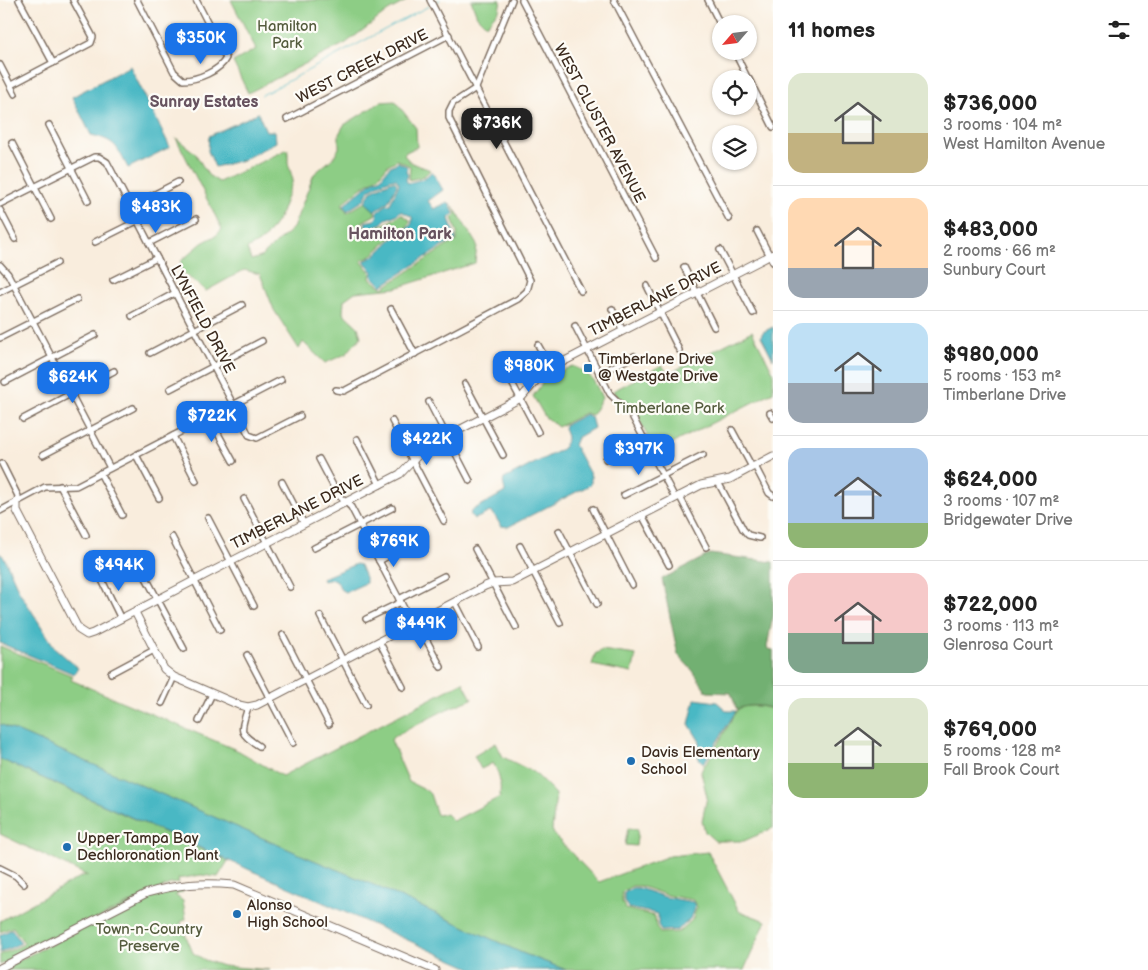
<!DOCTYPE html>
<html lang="en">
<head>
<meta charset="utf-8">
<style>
	body { margin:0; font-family:"Balsamiq Sans",sans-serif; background:#f2f2f2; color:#222; height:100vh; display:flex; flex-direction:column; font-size:19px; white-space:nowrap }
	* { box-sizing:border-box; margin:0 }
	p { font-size:16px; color:#767676 }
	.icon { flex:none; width:28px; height:28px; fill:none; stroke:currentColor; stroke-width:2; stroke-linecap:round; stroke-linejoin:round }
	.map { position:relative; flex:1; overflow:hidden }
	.panel { display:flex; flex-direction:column; background:#fff; width:375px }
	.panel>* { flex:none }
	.needle { width:32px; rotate:242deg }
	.tools { position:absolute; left:712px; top:15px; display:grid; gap:10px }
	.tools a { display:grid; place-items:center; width:45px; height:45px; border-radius:50%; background:#fff; box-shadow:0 1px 4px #0004; font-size:25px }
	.price { position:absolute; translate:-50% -42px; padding:0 11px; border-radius:10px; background:#1a73e8; color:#fff; font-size:16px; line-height:32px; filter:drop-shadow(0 1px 2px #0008) }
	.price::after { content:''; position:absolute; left:50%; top:30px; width:15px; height:11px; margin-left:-8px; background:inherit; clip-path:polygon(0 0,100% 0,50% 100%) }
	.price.on { background:#222; color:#fff }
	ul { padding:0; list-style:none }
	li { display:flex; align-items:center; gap:15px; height:125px; padding:0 15px }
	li+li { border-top:1px solid #e0e0e0 }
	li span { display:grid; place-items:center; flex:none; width:140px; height:100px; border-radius:15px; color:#555 }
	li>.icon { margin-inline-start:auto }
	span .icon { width:60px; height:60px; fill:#fffc; stroke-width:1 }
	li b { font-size:21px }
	h2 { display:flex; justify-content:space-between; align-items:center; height:60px; padding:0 15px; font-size:21px }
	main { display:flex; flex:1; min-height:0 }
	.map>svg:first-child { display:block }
	.green { fill:#8dcd85; stroke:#647c52; fill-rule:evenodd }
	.forest { fill:#72b072; stroke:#566d48 }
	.water { fill:#4ab8c4; stroke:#427171 }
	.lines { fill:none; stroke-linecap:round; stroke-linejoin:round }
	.stream { stroke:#4ab8c4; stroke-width:1 }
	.street-casing { stroke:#7e6e61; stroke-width:8 }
	.secondary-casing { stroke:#7e6e61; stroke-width:9 }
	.street { stroke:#fff; stroke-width:5 }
	.secondary { stroke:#fff; stroke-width:7 }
	.poi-dot { fill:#1f6fb2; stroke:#fdfcf7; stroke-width:2 }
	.labels { text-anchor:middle; stroke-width:4.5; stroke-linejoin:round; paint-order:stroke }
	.park-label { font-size:15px; fill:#545b3d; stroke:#fdfcf7 }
	.street-label { font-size:15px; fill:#3b2a1e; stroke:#fdfcf7 }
	.poi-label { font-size:15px; fill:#3b2a1e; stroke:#fdfcf7; text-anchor:start }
	.neighbourhood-label { font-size:16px; font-weight:bold; fill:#67535f; stroke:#fdfcf7 }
</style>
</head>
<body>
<main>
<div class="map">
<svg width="773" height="970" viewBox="0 0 773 970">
	<rect width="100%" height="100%" fill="#fdfcf7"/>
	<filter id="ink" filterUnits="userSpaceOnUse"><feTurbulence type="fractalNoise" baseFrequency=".02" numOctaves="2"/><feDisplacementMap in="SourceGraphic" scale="10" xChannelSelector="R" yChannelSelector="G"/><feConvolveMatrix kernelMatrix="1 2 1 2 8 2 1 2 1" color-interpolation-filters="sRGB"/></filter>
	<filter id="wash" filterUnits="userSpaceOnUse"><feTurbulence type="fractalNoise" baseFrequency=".0096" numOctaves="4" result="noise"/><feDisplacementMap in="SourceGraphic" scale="20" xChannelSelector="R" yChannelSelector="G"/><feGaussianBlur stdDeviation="1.12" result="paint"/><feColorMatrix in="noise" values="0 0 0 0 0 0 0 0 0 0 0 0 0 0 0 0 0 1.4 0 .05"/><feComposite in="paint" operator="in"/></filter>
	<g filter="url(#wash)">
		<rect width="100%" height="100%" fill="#f9eddd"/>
		<g class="green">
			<path d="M231,0H408L388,11L346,43L248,93L233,62L256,49Z"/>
			<path d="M471,0H501L499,10L486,25L477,16Z"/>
			<path d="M395,101L416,128L417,147L406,152L404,155C412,166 418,164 430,170C424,178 418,178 409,180L410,166L397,160L388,165L378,177L360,189L342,204L347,213L365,202L375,211V215L362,222L366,231C378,227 391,222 401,214L409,219L410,222L406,228L398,231L370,257L362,260V262L371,273L370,278L383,288L445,247L457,241V233L452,218L456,214L453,206L477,245L475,263L396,288L355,292L344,300L343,313L358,327L361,337L346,354L325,363L303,342L299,349L274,310L260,274L244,270L206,291L181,271V261L202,243L217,235L222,229L176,138L195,153L208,175L219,182L288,149V163L293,180L279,218L264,239L247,249L251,260L261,257L293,228L314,174L333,158L339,148V134L344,125L381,102Z"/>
			<path d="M752,331L773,372V392L655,452C649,440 644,427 637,417C630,407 619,402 613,391L662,365L668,374Z"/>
			<path d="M572,366C591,373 594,380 602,398L592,415L585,413L558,427L545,417L533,396L546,378Z"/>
			<path d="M0,646L73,676L71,680L239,751L282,776L463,682L472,699L447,709L393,737L391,740L409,782L427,791L430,794L437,815L446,814L453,821L500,797C501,784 500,774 493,763L481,769L474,756L496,743L503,757L535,773L556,794L552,830L555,836L599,882L669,856L708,852L739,911L766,921L744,970H566L522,953L367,882L306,857L0,724ZM632,886H640L666,895L693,900L697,907L692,920L679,932L660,933L656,926L655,916L626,909L622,902V892Z"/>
			<path d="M602,650L636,655L632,673L592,665L595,654Z"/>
			<path d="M745,706H760L773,709V828L744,841H715L705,832L702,821L707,797L701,772L704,765L706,764L738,709Z"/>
			<path d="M0,759L228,861L218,877L201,875L178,879L179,883L170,884L0,965V955L22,945L24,943L13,927L0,932V921L84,875L88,876L0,834Z"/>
			<path d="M628,828L638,829L636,846L625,845Z"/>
			<path d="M181,887L183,892L175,895L183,901L186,919L181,922V924L193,953L205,960L223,966L270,970H0L148,895Z"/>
		</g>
		<path class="forest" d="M710,554L773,562V615L767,647L768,649L773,650V709C762,705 748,704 738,709L736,708L731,693L707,692L693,671L678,655L662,579Z"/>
		<g class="water">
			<path d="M130,66L170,147L128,168C116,146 117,141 91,135L72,97Z"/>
			<path d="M258,113L266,131H275L276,142L243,160L215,167L208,151L209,136Z"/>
			<path d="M398,162L408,167L406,171L408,175L406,180L408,183C418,180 425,180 432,171L443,190L428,201L434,209L446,203L450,204L454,214L449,218L456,240L443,246L382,286L372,276L373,272L364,261C379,256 386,241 400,233C406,229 408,229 412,223V217L401,211L396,215L386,219L382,223L367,229L365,222L374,220L378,216L376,213L386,205L390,204L399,184L396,179H392L384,182L369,190L364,200L347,211L344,205L361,191L375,180L380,179L389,167Z"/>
			<path d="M392,181H395L397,185L388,202L375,211L365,202L371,191Z"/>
			<path d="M773,327V359L761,336L763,332Z"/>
			<path d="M586,414L591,417L594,428L577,438L574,445L591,476V483L588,486L508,527L501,526L493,513L490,512L475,519C471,517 470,515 471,511L505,492C505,487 502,484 504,479L564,448L567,437L564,428L565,425Z"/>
			<path d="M0,553L4,557L19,591L55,648L78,668L74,674L0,643Z"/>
			<path d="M356,564L360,565L366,580V583L346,592L341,590L337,581L333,579L323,581L322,579L325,577Z"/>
			<path d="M695,699L717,702L727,711H736L704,763C696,758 696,751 700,742L689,724Z"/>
			<path d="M0,724L306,857L367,882L522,953L566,970H475L0,759Z"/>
			<path d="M632,888H639L665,897L693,902L695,906L690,919L678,930L661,931L658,925V914L628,908L624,901V893Z"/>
			<path d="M12,929L21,943L0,953V935Z"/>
		</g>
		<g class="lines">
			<g class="stream">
				<path d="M436,2L440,0"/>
				<path d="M262,95L429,6"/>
			</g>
		</g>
	</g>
	<g filter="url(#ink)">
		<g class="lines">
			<defs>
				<g id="street">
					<path d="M19,0L53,63"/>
					<path d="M137,0L174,72L183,80C197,80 220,71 226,58L196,0"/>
					<path d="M430,0L581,291"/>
					<path d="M522,0L656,258"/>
					<path d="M614,0L729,219"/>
					<path d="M708,0L721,26"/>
					<path d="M734,51L748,79"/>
					<path d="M0,65L15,94"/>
					<path d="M749,79L773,127"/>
					<path d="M11,85L91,43L93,37L73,0"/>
					<path d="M287,119L449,35"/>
					<path d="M49,125L88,201"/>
					<path d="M12,143L51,219"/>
					<path d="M0,204L94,157H99L107,162L249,435L257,438L300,416"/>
					<path d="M130,207L178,182"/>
					<path d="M0,210L15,239"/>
					<path d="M757,231L773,262"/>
					<path d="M95,242L137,221"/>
					<path d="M149,243L196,219"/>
					<path d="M720,250L753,313"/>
					<path d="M0,265L8,274L110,468"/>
					<path d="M684,267L714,327"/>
					<path d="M113,280L157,258"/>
					<path d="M647,286L679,350"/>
					<path d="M0,292L57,263"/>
					<path d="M391,309L415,354"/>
					<path d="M612,309L623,331"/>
					<path d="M132,316L175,293"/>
					<path d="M575,326L610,394L631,414L675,498"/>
					<path d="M0,338L77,299"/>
					<path d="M538,345L551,368"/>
					<path d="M150,353L242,305"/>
					<path d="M502,364L538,432"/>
					<path d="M599,374L634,356"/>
					<path d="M5,382L95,335"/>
					<path d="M465,384L503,455"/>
					<path d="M170,389L262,341"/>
					<path d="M336,390L344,391L518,299L527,291L530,280L449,118V111L453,103L476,88L512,0"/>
					<path d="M429,402L470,481"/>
					<path d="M770,413L773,418"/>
					<path d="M209,417L233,461"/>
					<path d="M23,419L114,371"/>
					<path d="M392,421L444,521"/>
					<path d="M732,430L752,467"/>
					<path d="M173,436L196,481"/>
					<path d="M357,439L380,485"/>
					<path d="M43,455L133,408"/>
					<path d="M136,455L159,498"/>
					<path d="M319,459L338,495L351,507L409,618L420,628L441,667"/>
					<path d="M606,459L644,438"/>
					<path d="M2,464L18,496L17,502"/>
					<path d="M755,466L769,493L773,496"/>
					<path d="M100,473L122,515"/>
					<path d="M282,482L304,524"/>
					<path d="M718,482L743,529L748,535L760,538"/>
					<path d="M60,486L86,535"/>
					<path d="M624,495L703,455"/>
					<path d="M679,495L706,547"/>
					<path d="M244,499L290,587"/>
					<path d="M593,509L632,585"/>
					<path d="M0,511L45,487L76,486L281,380"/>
					<path d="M642,515L669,565"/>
					<path d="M208,518L254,606"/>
					<path d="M559,531L597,604"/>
					<path d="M172,537L220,630"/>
					<path d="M520,546L560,623"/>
					<path d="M314,548L392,508"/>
					<path d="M475,549L516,627"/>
					<path d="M134,555L184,649"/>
					<path d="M379,561L410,544"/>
					<path d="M99,574L121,619"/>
					<path d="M399,599L444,576"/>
					<path d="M455,602L478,647"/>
					<path d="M320,616L366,705"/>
					<path d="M366,619L401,602"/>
					<path d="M283,635L329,724"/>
					<path d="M379,641L403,687"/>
					<path d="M247,655L293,743"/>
					<path d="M111,673L154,650"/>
					<path d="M162,703L174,677"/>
					<path d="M248,707C241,731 237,732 259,746"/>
					<path d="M199,721L212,694"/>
					<path d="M0,868L16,876L24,884"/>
				</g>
				<g id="secondary">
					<path d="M17,502V511L79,630L87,635L93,633L400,474L426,447L521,398L540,376L551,368L773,254"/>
					<path d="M135,612L164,669L174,677L239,705L248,707L257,705L485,586L493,583L512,582L701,485L730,479L773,456"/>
					<path d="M0,968L147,893C178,884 202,882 234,885L435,970"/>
				</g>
			</defs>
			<use href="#street" class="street-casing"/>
			<use href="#secondary" class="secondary-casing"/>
			<use href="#street" class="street"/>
			<use href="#secondary" class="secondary"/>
		</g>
	</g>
	<g class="poi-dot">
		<rect x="583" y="363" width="10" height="10" rx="2.5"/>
		<circle cx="631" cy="761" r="5"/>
		<circle cx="67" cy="847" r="5"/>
		<circle cx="237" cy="914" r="5"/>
	</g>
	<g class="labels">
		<g class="park-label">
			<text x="287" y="31">Hamilton<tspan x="287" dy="17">Park</tspan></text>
			<text x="669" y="413">Timberlane Park</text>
			<text x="149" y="934">Town-n-Country<tspan x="149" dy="17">Preserve</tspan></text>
		</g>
		<g class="street-label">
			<text transform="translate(362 66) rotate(-27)" y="5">WEST CREEK DRIVE</text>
			<text transform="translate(600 123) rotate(62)" y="5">WEST CLUSTER AVENUE</text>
			<text transform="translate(655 299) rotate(-27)" y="5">TIMBERLANE DRIVE</text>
			<text transform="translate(203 319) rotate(62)" y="5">LYNFIELD DRIVE</text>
			<text transform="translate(297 512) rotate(-27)" y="5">TIMBERLANE DRIVE</text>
		</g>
		<g class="poi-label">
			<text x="598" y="364">Timberlane Drive<tspan x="598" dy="17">@ Westgate Drive</tspan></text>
			<text x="641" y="757">Davis Elementary<tspan x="641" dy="17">School</tspan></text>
			<text x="77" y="843">Upper Tampa Bay<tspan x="77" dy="17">Dechloronation Plant</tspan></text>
			<text x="247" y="910">Alonso<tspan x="247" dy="17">High School</tspan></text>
		</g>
		<g class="neighbourhood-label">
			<text x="204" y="107">Sunray Estates</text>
			<text x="400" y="239">Hamilton Park</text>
		</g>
	</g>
</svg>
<div class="tools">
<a><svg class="needle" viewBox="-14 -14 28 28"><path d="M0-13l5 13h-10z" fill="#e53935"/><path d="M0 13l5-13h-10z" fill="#767676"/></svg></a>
<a><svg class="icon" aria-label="locate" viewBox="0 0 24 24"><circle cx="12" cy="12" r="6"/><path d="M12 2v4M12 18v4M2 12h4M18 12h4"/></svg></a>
<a><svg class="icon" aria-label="layers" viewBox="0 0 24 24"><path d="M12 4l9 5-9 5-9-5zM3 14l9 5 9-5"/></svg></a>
</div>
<b class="price" style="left:201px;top:65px">$350K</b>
<b class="price on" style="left:497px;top:150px">$736K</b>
<b class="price" style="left:156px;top:234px">$483K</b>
<b class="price" style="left:529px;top:393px">$980K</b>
<b class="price" style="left:73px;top:404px">$624K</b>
<b class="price" style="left:212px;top:443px">$722K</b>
<b class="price" style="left:427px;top:466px">$422K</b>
<b class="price" style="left:639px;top:476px">$397K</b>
<b class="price" style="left:394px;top:568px">$769K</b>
<b class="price" style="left:119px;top:592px">$494K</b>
<b class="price" style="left:421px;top:650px">$449K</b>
</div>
<section class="panel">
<h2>11 homes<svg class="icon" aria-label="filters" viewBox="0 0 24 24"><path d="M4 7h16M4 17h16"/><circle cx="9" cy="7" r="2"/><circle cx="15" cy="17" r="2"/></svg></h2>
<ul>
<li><span style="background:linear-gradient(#dfe7d0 60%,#c2b280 0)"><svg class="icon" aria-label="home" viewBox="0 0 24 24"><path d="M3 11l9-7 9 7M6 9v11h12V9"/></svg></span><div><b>$736,000</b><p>3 rooms · 104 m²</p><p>West Hamilton Avenue</p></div></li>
<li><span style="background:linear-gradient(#ffd9b3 70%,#9aa5b1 0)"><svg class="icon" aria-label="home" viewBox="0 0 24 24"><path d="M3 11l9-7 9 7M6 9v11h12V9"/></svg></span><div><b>$483,000</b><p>2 rooms · 66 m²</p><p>Sunbury Court</p></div></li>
<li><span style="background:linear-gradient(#bfe0f5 60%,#9aa5b1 0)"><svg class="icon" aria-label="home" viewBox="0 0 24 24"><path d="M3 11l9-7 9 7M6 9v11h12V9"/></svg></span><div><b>$980,000</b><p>5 rooms · 153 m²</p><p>Timberlane Drive</p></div></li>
<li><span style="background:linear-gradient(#a9c7e8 75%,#8fb573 0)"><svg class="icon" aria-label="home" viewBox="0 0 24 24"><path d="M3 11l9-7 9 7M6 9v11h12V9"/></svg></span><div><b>$624,000</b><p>3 rooms · 107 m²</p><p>Bridgewater Drive</p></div></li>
<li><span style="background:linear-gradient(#f6c9c9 60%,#7fa58c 0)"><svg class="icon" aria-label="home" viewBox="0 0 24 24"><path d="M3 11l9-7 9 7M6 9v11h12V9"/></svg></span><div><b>$722,000</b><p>3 rooms · 113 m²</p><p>Glenrosa Court</p></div></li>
<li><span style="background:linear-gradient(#dfe7d0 65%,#8fb573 0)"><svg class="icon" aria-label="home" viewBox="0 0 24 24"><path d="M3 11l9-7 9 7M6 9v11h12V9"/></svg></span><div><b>$769,000</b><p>5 rooms · 128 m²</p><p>Fall Brook Court</p></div></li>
</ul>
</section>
</main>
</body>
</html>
